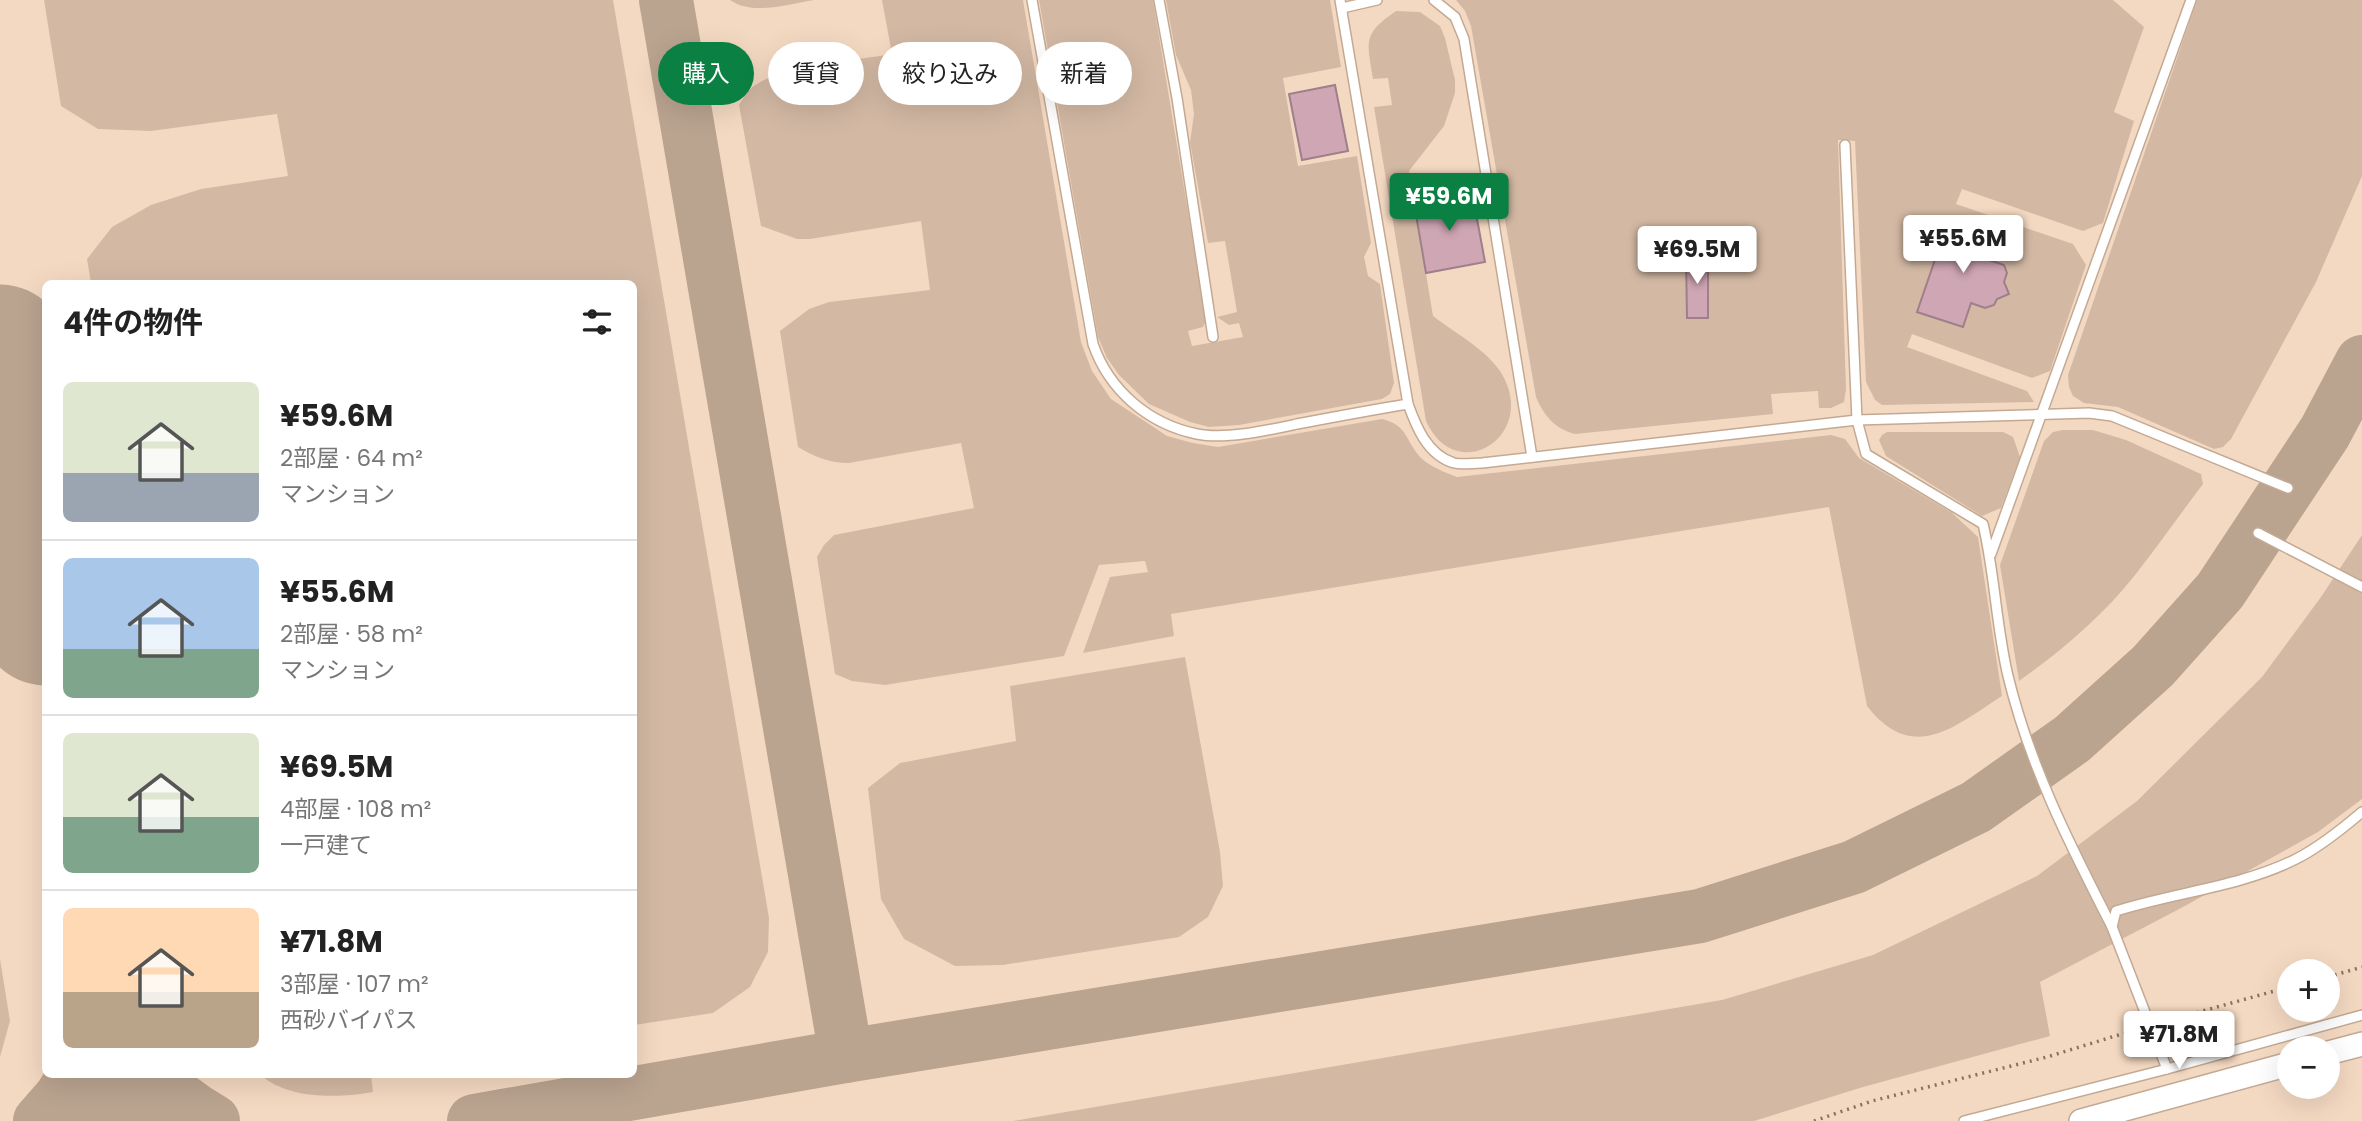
<!DOCTYPE html>
<html lang="ja">
<head>
<meta charset="utf-8">
<style>
	body { margin:0; font-family:Poppins,"Noto Sans JP",sans-serif; background:#f6f6f6; color:#222; height:100vh; display:flex; flex-direction:column; font-size:26px; white-space:nowrap }
	* { box-sizing:border-box; margin:0 }
	p { font-size:23px; color:#767676 }
	.icon { flex:none; width:38px; height:38px; fill:none; stroke:currentColor; stroke-width:2; stroke-linecap:round; stroke-linejoin:round }
	.map { position:relative; flex:1; overflow:hidden }
	.side { position:absolute; left:42px; top:280px; width:595px; height:798px; display:flex; flex-direction:column; background:#fff; border-radius:10px; box-shadow:0 7px 28px #0002 }
	.side>* { flex:none }
	.hud { position:absolute; left:658px; top:42px; width:665px; height:63px; display:flex; gap:14px }
	.tools { position:absolute; left:2277px; top:959px; display:grid; gap:14px }
	.tools a { display:grid; place-items:center; width:63px; height:63px; border-radius:50%; background:#fff; box-shadow:0 7px 28px #0002; font-size:35px }
	.price { position:absolute; translate:-50% -60px; padding:0 16px; border-radius:7px; background:#fff; color:#222; font-size:23px; line-height:46px; filter:drop-shadow(0 2px 4px #0008) }
	.price::after { content:''; position:absolute; left:50%; top:42px; width:21px; height:16px; margin-left:-10px; background:inherit; clip-path:polygon(0 0,100% 0,50% 100%) }
	.price.active { background:#0b8043; color:#fff }
	ul { padding:0; list-style:none }
	li { display:flex; align-items:center; gap:21px; height:175px; padding:0 21px }
	li+li { border-top:2px solid #e0e0e0 }
	li span { display:grid; place-items:center; flex:none; width:196px; height:140px; border-radius:10px; color:#555 }
	li>.icon { margin-inline-start:auto }
	span .icon { width:84px; height:84px; fill:#fffc; stroke-width:1 }
	li b { font-size:30px }
	h2 { display:flex; justify-content:space-between; align-items:center; height:84px; padding:0 21px; font-size:30px }
	.pill { padding:0 24px; border-radius:32px; background:#fff; box-shadow:0 7px 28px #0002; font-size:24px; line-height:63px }
	.pill.active { background:#0b8043; color:#fff }
	.map>svg:first-child { display:block }
	.green { fill:#d3b9a4 }
	.lines { fill:none; stroke-linecap:round; stroke-linejoin:round }
	.taxiway { stroke:#baa490; stroke-width:54 }
	.runway { stroke:#baa490; stroke-width:135 }
	.building { fill:#cfa6b3; stroke:#9f7f89; stroke-width:2 }
	.service-casing { stroke:#c3a993; stroke-width:12 }
	.tertiary-casing { stroke:#c3a993; stroke-width:26 }
	.path { stroke:#847363; stroke-width:3.5; stroke-dasharray:2 5; stroke-linecap:butt }
	.service { stroke:#fff; stroke-width:9 }
	.tertiary { stroke:#fff; stroke-width:23 }
</style>
</head>
<body>
<div class="map">
<svg width="2362" height="1121" viewBox="0 0 2362 1121">
	<rect width="100%" height="100%" fill="#f4d9c2"/>
	<g class="green">
		<path d="M44,0H613L769,918L768,952L750,987L713,1013L634,1025V284L91,283L87,259L112,227L151,205L201,189L288,176L277,114L151,131L98,129L61,106Z"/>
		<path d="M730,0H814C789,4 752,16 730,0Z"/>
		<path d="M882,0H1023L1081,342L1092,371L1111,399L1167,436L1193,443L1218,447L1382,419C1408,425 1405,441 1421,458C1431,467 1444,472 1457,477L1831,435L1845,439L1859,458L1951,512L1978,537L2002,696C1955,726 1913,765 1867,706L1829,507L1171,614L1174,636L1083,653L1110,577L1148,572L1145,561L1099,565L1064,656L885,685L852,681L835,674L817,557L824,545L834,535L974,508L961,443L849,463C829,463 815,457 798,447L780,331L809,309L829,302L930,290L921,221L810,239H797L761,226L739,105C744,97 748,89 757,84C783,66 858,60 892,54Z"/>
		<path d="M1039,0H1153L1206,321L1203,327L1188,331L1192,346L1243,337L1239,323L1229,325L1217,317L1237,312L1225,241L1208,243L1190,142L1194,114L1191,90L1176,55L1166,0H1330L1341,67L1283,78L1298,166L1357,156L1371,243L1364,257L1368,276L1380,284L1394,383L1390,394L1382,399L1239,425L1209,427L1190,422L1149,404L1119,375L1107,358L1098,337Z"/>
		<path d="M1456,0H2113L2144,27L2114,112L2134,121L2103,223L2083,231L1962,189L1956,204L2073,244L2086,265L2050,371L2032,378L1912,334L1907,347L2027,391L2034,402L1882,405L1875,400L1866,382L1855,141L1838,140L1846,389L1844,402L1831,408H1819L1818,391L1771,394L1773,414L1575,434C1555,429 1544,416 1536,397L1471,26L1465,11Z"/>
		<path d="M2197,0H2362V176L2316,282L2231,439L2223,447L2214,449L2118,407L2084,403L2073,396L2069,387L2068,375Z"/>
		<path d="M1396,11L1420,12L1440,26L1445,38L1455,80V93L1444,126L1409,171L1433,316C1455,333 1484,348 1500,371C1541,434 1457,489 1426,421L1374,107L1392,105L1388,78L1373,79C1367,42 1362,34 1396,11Z"/>
		<path d="M2063,430H2093L2126,440L2201,474L2203,484C2180,514 2159,545 2135,575C2103,616 2061,651 2019,681L2000,565L2044,441L2053,432Z"/>
		<path d="M1887,432H2003L2013,437L2020,457L2001,508L1982,516L1886,456L1879,440L1882,435Z"/>
		<path d="M2362,535V799L2318,832L2183,907L2040,982L2050,1036L1863,1087L1754,1121H1013L1722,1000L1873,955L2037,876L2137,801L2262,677L2321,597Z"/>
		<path d="M1185,657L1220,852L1223,886L1208,917L1179,937L1003,965L955,966L904,939L881,899L868,788L900,763L1016,741L1010,686Z"/>
		<path d="M0,959L10,1021L0,1057Z"/>
		<path d="M261,1075H371L373,1092C340,1098 288,1100 261,1075Z"/>
	</g>
	<g class="lines">
		<g class="taxiway">
			<path d="M666,0L846,1056"/>
			<path d="M154,1074C171,1094 190,1108 213,1121"/>
			<path d="M40,1121L61,1097L75,1074"/>
			<path d="M474,1121L846,1056L1700,916L1854,867L1976,807L2072,739L2153,666L2220,591L2325,432L2362,362"/>
		</g>
		<g class="runway">
			<path d="M0,352L46,618"/>
			<path d="M123,1074L131,1121"/>
		</g>
	</g>
	<g class="building">
		<path d="M1335,85L1348,151L1302,160L1289,94Z"/>
		<path d="M1472,192L1485,262L1426,273L1414,203Z"/>
		<path d="M1949,219L1997,235L1989,260L2004,265L2007,273L2004,282L2009,294L1997,299L1994,305L1985,308L1971,303L1963,327L1917,312Z"/>
		<path d="M1686,254H1708V318H1687Z"/>
	</g>
	<g class="lines">
		<defs>
			<g id="service">
				<path d="M1032,0L1093,344C1109,390 1148,424 1197,434C1225,440 1269,430 1297,424C1334,417 1371,410 1408,404"/>
				<path d="M1159,0L1177,98L1213,337"/>
				<path d="M1340,0L1408,404C1416,426 1427,455 1454,463C1462,465 1473,463 1482,463L1857,420L2089,413L2112,416L2288,488"/>
				<path d="M1434,0L1455,17L1464,39L1532,457"/>
				<path d="M1342,8L1377,0"/>
				<path d="M1845,145L1857,420L1866,454L1983,524C1995,574 1996,626 2008,676C2030,767 2070,845 2112,927"/>
				<path d="M2258,533L2362,587"/>
				<path d="M1991,554L2191,0"/>
				<path d="M2167,1069L2112,927L2116,911C2176,892 2240,887 2296,859C2320,847 2342,829 2362,812"/>
				<path d="M1964,1121L2167,1069L2362,1015"/>
			</g>
			<g id="tertiary">
				<path d="M2328,1053L2362,1044"/>
				<path d="M2081,1121L2289,1064"/>
			</g>
		</defs>
		<use href="#service" class="service-casing"/>
		<use href="#tertiary" class="tertiary-casing"/>
		<g class="path">
			<path d="M2328,977L2362,967"/>
			<path d="M2163,1022L2289,987"/>
			<path d="M1814,1121L1872,1101L2047,1057L2138,1029"/>
		</g>
		<use href="#service" class="service"/>
		<use href="#tertiary" class="tertiary"/>
	</g>
</svg>
<div class="tools">
<a>+</a>
<a>−</a>
</div>
<b class="price active" style="left:1449px;top:233px">¥59.6M</b>
<b class="price" style="left:1963px;top:275px">¥55.6M</b>
<b class="price" style="left:1697px;top:286px">¥69.5M</b>
<b class="price" style="left:2179px;top:1071px">¥71.8M</b>
<div class="hud">
<a class="pill active">購入</a>
<a class="pill">賃貸</a>
<a class="pill">絞り込み</a>
<a class="pill">新着</a>
</div>
<section class="side">
<h2>4件の物件<svg class="icon" aria-label="filters" viewBox="0 0 24 24"><path d="M4 7h16M4 17h16"/><circle cx="9" cy="7" r="2"/><circle cx="15" cy="17" r="2"/></svg></h2>
<ul>
<li><span style="background:linear-gradient(#dfe7d0 65%,#9aa5b1 0)"><svg class="icon" aria-label="home" viewBox="0 0 24 24"><path d="M3 11l9-7 9 7M6 9v11h12V9"/></svg></span><div><b>¥59.6M</b><p>2部屋 · 64 m²</p><p>マンション</p></div></li>
<li><span style="background:linear-gradient(#a9c7e8 65%,#7fa58c 0)"><svg class="icon" aria-label="home" viewBox="0 0 24 24"><path d="M3 11l9-7 9 7M6 9v11h12V9"/></svg></span><div><b>¥55.6M</b><p>2部屋 · 58 m²</p><p>マンション</p></div></li>
<li><span style="background:linear-gradient(#dfe7d0 60%,#7fa58c 0)"><svg class="icon" aria-label="home" viewBox="0 0 24 24"><path d="M3 11l9-7 9 7M6 9v11h12V9"/></svg></span><div><b>¥69.5M</b><p>4部屋 · 108 m²</p><p>一戸建て</p></div></li>
<li><span style="background:linear-gradient(#ffd9b3 60%,#b9a48a 0)"><svg class="icon" aria-label="home" viewBox="0 0 24 24"><path d="M3 11l9-7 9 7M6 9v11h12V9"/></svg></span><div><b>¥71.8M</b><p>3部屋 · 107 m²</p><p>西砂バイパス</p></div></li>
</ul>
</section>
</div>
</body>
</html>
